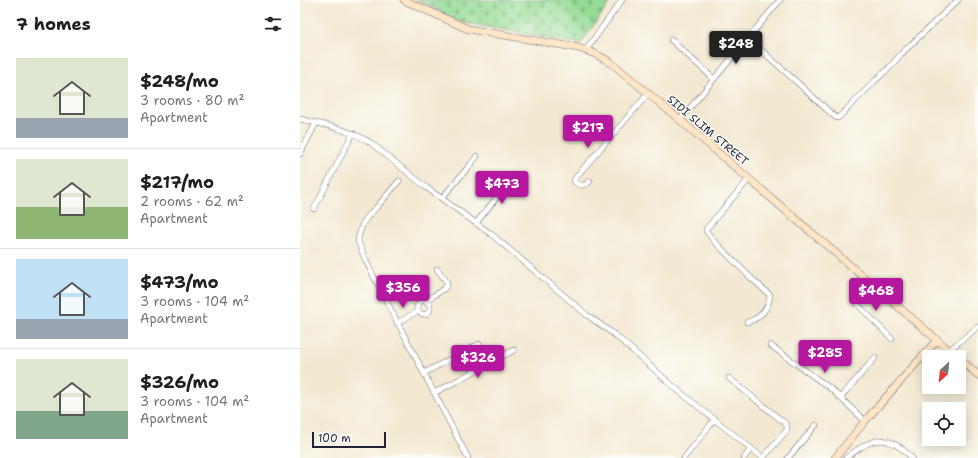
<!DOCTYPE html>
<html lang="en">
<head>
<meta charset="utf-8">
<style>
	body { margin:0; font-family:"Shantell Sans",sans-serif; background:#f6f6f6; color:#202124; height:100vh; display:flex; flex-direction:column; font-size:15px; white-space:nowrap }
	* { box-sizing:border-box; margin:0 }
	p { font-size:13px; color:#757577 }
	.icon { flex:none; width:22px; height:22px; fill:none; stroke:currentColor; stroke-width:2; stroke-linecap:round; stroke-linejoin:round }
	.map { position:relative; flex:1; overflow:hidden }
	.drawer { display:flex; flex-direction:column; background:#fff; width:300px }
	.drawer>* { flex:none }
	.needle { width:26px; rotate:206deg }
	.tools { position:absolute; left:622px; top:350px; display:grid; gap:8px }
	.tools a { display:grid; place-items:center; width:44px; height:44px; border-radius:0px; background:#fff; box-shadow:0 2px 10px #0003; font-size:20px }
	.scale { position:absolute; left:12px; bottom:10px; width:74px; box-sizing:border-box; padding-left:4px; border:2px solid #22223b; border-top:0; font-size:11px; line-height:14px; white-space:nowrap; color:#22223b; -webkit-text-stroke:3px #fdfcf7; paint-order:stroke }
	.price { position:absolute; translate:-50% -34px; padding:0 9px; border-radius:4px; background:#b5179e; color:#fff; font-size:13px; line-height:26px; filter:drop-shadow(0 1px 2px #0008) }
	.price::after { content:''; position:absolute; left:50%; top:24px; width:12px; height:9px; margin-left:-6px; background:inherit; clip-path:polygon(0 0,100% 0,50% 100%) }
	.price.active { background:#222; color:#fff }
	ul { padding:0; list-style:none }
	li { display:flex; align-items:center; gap:12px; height:100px; padding:0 16px }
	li+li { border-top:1px solid #e0e0e0 }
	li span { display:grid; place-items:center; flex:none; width:112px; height:80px; border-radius:0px; color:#555 }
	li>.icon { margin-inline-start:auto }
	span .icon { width:48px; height:48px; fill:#fffc; stroke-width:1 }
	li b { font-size:17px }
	h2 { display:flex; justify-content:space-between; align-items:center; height:48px; padding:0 16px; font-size:17px }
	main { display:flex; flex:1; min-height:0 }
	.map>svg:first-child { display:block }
	.cemetery { fill:url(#cemetery-stones); stroke:#5b7e68 }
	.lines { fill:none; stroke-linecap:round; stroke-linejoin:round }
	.street-casing { stroke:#6b6870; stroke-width:6 }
	.secondary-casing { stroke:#6b6870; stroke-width:8 }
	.street { stroke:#fff; stroke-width:5 }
	.secondary { stroke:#fee5c5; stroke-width:7 }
	.labels { text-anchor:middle; stroke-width:3; stroke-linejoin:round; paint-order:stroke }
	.street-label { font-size:11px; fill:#22223b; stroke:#fdfcf7 }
</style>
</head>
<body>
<main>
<section class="drawer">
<h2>7 homes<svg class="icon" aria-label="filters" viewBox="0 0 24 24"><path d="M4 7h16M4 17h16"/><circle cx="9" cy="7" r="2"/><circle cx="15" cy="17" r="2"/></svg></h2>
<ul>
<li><span style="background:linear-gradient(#dfe7d0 75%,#9aa5b1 0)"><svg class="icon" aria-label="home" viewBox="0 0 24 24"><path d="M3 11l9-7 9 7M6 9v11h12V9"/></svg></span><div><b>$248/mo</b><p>3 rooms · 80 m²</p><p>Apartment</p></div></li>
<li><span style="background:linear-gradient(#dfe7d0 60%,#8fb573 0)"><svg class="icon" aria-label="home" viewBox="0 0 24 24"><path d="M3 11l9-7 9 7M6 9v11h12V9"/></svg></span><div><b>$217/mo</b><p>2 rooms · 62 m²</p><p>Apartment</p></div></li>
<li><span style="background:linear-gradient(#bfe0f5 75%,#9aa5b1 0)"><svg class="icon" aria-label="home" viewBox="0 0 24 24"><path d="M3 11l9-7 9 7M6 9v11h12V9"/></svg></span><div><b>$473/mo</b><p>3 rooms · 104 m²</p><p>Apartment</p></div></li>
<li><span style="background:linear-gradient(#dfe7d0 65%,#7fa58c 0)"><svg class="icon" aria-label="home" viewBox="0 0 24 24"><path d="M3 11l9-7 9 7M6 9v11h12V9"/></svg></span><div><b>$326/mo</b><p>3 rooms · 104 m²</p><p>Apartment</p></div></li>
</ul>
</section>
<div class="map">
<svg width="678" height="458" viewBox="0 0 678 458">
	<defs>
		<pattern id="cemetery-stones" width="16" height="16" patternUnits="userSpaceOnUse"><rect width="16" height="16" fill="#94db95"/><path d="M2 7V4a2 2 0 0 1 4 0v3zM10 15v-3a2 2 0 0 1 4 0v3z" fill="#7fbc81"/></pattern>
	</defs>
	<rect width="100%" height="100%" fill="#fdfcf7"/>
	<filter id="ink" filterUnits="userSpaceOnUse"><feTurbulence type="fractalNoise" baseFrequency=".025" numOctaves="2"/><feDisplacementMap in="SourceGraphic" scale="8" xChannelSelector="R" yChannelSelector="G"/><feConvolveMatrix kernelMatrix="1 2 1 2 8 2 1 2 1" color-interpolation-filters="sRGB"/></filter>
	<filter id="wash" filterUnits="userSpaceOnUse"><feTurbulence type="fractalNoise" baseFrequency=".012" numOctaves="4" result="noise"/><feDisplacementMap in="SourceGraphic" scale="16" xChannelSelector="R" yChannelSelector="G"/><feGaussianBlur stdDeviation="0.9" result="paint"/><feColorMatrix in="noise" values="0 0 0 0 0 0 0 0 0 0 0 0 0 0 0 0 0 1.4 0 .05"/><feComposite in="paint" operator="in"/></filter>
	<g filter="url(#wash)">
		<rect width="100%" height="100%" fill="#f3e9d2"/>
		<path class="cemetery" d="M117,0H312L280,44L161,22Z"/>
	</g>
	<g filter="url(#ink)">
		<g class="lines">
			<defs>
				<g id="street">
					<path d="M448,38L534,116L537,118L539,117L576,80L589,68L601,54L658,0"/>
					<path d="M371,40L414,79"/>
					<path d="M286,50L322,0"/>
					<path d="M0,119C24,125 50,129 71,143L127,188L191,234L287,315L315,335L380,392L463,458"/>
					<path d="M380,120L480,0"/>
					<path d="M0,154L16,123"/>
					<path d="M99,181L76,208L69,215L63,223L59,235L58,241L65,259L76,281L168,458"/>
					<path d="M290,181C286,186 281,186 276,183L274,181L275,178L348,94"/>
					<path d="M142,198L171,164L177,156"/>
					<path d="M14,209L53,133"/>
					<path d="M176,223L202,191L216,176"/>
					<path d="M572,284C567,290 559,297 558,305L592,339"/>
					<path d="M126,301L130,305V310L127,314C122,315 119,313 117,309V306L120,302L123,301H126L145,288L147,284V282L137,269"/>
					<path d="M447,322C460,319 469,308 470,295L451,278L414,241L406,231V229L449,179"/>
					<path d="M97,323L118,311"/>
					<path d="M470,345L531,389L565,421"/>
					<path d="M649,350L678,327"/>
					<path d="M124,373L179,344"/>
					<path d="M429,378L486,424L487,427V430L463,458"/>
					<path d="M134,393L214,350"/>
					<path d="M540,398L575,358"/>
					<path d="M384,458L415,419"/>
					<path d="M444,458L451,449"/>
					<path d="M488,458L516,425"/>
					<path d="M546,458C572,437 587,432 612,458"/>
				</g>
				<g id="secondary">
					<path d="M104,0L168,29L274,47C291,51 299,55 314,65L380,120L657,357"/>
					<path d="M659,358L678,375"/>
					<path d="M535,458L565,421L637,340"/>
				</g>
			</defs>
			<use href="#street" class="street-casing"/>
			<use href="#secondary" class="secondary-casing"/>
			<use href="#street" class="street"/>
			<use href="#secondary" class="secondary"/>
		</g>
	</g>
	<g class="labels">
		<g class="street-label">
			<text transform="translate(408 130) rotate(40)" y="4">SIDI SLIM STREET</text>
		</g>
	</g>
</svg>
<div class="tools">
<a><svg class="needle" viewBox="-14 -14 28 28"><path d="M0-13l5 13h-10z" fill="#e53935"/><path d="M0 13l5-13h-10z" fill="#757577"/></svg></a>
<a><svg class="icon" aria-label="locate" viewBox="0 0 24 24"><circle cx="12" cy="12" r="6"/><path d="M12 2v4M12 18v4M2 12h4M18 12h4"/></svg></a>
</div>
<div class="scale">100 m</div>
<b class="price active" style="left:436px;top:65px">$248</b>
<b class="price" style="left:288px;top:149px">$217</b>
<b class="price" style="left:202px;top:205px">$473</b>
<b class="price" style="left:103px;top:309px">$356</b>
<b class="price" style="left:576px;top:312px">$468</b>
<b class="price" style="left:525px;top:374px">$285</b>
<b class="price" style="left:178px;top:379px">$326</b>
</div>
</main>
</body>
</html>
